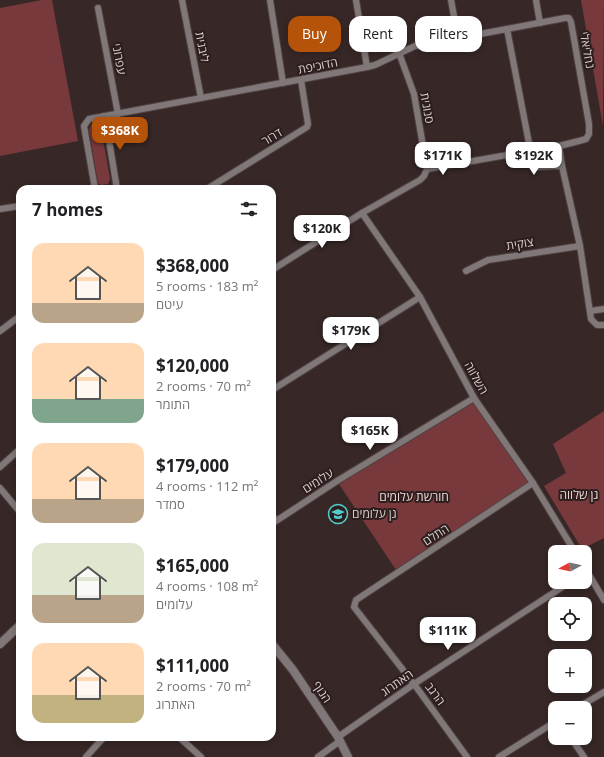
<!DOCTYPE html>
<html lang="en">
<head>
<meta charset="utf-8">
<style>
	body { margin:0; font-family:"Open Sans","Noto Sans Hebrew",sans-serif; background:#f6f6f6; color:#202124; height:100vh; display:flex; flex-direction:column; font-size:15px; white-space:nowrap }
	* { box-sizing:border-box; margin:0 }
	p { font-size:13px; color:#757577 }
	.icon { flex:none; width:22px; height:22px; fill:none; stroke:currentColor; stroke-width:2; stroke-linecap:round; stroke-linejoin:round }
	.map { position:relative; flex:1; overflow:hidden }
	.drawer { position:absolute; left:16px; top:185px; width:260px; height:556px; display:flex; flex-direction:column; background:#fff; border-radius:12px; box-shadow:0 2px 6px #0003 }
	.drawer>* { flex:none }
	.hud { position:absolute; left:288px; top:16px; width:256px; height:36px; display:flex; gap:8px }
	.needle { width:26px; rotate:262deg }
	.buttons { position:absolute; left:548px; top:545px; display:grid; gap:8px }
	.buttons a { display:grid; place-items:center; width:44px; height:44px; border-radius:8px; background:#fff; box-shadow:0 2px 6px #0003; font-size:20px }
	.price { position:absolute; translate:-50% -34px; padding:0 9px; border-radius:8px; background:#fff; color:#222; font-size:13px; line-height:26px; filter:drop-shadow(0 1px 2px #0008) }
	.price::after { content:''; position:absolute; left:50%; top:24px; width:12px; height:9px; margin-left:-6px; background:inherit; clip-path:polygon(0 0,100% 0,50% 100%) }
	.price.on { background:#b45309; color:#fff }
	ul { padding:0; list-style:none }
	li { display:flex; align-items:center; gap:12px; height:100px; padding:0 16px }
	li span { display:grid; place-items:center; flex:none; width:112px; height:80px; border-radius:12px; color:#555 }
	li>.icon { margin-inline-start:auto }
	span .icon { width:48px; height:48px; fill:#fffc; stroke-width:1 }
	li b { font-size:17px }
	h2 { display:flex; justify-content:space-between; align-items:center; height:48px; padding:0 16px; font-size:17px }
	.chip { padding:0 14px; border-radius:12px; background:#fff; box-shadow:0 2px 6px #0003; font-size:14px; line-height:36px }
	.chip.on { background:#b45309; color:#fff }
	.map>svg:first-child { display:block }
	.green { fill:#78393c }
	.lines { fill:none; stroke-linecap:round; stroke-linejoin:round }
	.minor-casing { stroke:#514242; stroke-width:8 }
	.tertiary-casing { stroke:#514242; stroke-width:10 }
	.minor { stroke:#807878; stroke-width:6 }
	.tertiary { stroke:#807878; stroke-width:8 }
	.labels { text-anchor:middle; stroke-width:4; stroke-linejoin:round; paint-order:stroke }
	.street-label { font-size:12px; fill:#d9cece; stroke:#2d1e1e }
	.park-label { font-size:12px; fill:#f2d7d6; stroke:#2d1e1e }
	.poi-label { font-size:12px; fill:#d9cece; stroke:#2d1e1e; text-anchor:start }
</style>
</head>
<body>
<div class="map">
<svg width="604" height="757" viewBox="0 0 604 757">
	<rect width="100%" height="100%" fill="#372727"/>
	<g class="green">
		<path d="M42,0H52L78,141L0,156V8Z"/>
		<path d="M581,0H604L603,126Z"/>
		<path d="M95,124L99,125L101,128L110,179L108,184L101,185L98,183L89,130L91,125Z"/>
		<path d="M474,398L533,483L398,573L337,481Z"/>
		<path d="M604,411V538L582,549L544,486L566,473L553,444Z"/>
	</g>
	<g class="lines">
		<defs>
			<g id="minor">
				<path d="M182,0L201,98"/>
				<path d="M270,0L283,83"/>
				<path d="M356,0L367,67"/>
				<path d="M451,0L458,38"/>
				<path d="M536,0L540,23"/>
				<path d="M98,8L118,114"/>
				<path d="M399,53L414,94L427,169"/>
				<path d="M105,116L117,189"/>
				<path d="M559,146L562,166L580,246L591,319L597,325H604"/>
				<path d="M95,189L84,126L89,119L367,67L375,65L415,46L507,29L533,164L536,167L562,166"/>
				<path d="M207,189L307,127L308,124L301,80"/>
				<path d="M0,209L20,206"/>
				<path d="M362,213L420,297L474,398L533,483L575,552"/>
				<path d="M272,270L362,213L420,180L424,176L427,169L559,146L579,141L586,139L589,134V124L571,22L569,18H565L507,29"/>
				<path d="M466,271L488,260L580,246"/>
				<path d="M590,311L604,309"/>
				<path d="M0,331L20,316"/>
				<path d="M272,390L420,297"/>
				<path d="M0,467L20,449"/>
				<path d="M0,488L20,512"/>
				<path d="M272,515L276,521L337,481L474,398"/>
				<path d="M585,568L604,600"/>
				<path d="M577,708L604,692"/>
				<path d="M179,737L201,757"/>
				<path d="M338,737L414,684L570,582"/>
				<path d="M571,738L584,757"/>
				<path d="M86,757L104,737"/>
				<path d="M318,757L340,741"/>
				<path d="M467,757L414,684L354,607L356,600L533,483"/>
				<path d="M499,757L555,722"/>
			</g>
			<g id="tertiary">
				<path d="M0,644L20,625"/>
				<path d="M272,644L293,670L338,737L348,757"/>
			</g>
		</defs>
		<use href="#minor" class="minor-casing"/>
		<use href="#tertiary" class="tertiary-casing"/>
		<use href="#minor" class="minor"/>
		<use href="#tertiary" class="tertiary"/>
	</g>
	<defs>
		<symbol id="school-ring" viewBox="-11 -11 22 22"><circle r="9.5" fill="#2d1e1e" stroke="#52cdcc" stroke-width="1.5"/><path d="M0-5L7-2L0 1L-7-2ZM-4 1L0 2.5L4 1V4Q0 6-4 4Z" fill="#52cdcc"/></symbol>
	</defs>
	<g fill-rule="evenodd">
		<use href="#school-ring" x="327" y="503" width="22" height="22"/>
	</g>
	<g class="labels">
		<g class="street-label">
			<text transform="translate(202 47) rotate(79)" y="4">ליבנית</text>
			<text transform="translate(587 50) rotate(80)" y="4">נחליאלי</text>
			<text transform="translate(119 59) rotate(80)" y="4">עפרוני</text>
			<text transform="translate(318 66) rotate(-11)" y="4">הדוכיפת</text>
			<text transform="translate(427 108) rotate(80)" y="4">סנונית</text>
			<text transform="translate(272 137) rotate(-31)" y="4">דרור</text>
			<text transform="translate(520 244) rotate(-9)" y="4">צוקית</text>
			<text transform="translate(476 378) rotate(61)" y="4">השלווה</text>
			<text transform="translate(318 481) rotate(-33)" y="4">עלומים</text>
			<text transform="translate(436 535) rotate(-33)" y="4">התלם</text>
			<text transform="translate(397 683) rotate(-35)" y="4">האתרוג</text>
			<text transform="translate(322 692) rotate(57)" y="4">הנוף</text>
			<text transform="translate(435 694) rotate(54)" y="4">הרגב</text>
		</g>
		<g class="park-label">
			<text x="579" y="499">גן שלווה</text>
			<text x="414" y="501">חורשת עלומים</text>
		</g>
		<g class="poi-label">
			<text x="352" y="518">גן עלומים</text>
		</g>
	</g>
</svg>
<div class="buttons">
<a><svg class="needle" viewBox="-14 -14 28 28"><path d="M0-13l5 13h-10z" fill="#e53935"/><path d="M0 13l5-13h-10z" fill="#757577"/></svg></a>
<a><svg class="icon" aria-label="locate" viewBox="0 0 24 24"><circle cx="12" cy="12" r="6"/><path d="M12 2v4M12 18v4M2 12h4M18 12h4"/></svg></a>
<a>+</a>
<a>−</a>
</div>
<b class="price on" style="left:120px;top:151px">$368K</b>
<b class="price" style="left:443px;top:176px">$171K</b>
<b class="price" style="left:534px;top:176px">$192K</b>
<b class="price" style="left:322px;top:249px">$120K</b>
<b class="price" style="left:351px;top:351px">$179K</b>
<b class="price" style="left:370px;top:451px">$165K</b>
<b class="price" style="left:448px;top:651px">$111K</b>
<div class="hud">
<a class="chip on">Buy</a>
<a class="chip">Rent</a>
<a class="chip">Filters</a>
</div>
<section class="drawer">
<h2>7 homes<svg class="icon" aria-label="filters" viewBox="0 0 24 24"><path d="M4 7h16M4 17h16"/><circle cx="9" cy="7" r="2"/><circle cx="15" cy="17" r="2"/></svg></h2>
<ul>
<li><span style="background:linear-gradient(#ffd9b3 75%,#b9a48a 0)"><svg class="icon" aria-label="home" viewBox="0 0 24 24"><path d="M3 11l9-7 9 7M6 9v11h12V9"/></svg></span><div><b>$368,000</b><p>5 rooms · 183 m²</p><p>עיטם</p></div></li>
<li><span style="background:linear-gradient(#ffd9b3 70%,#7fa58c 0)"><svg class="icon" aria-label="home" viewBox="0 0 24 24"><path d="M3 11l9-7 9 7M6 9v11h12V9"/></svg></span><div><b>$120,000</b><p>2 rooms · 70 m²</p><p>התומר</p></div></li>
<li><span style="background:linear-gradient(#ffd9b3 70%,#b9a48a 0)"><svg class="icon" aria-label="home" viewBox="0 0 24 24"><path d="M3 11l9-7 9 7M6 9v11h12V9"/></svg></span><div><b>$179,000</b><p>4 rooms · 112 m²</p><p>סמדר</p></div></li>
<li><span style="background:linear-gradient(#dfe7d0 65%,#b9a48a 0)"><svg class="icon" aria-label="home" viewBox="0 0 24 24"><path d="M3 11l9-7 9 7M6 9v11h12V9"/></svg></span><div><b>$165,000</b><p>4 rooms · 108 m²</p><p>עלומים</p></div></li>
<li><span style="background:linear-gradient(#ffd9b3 65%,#c2b280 0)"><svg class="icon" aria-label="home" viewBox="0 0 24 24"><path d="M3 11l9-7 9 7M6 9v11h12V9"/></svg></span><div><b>$111,000</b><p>2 rooms · 70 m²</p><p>האתרוג</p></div></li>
</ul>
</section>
</div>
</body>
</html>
